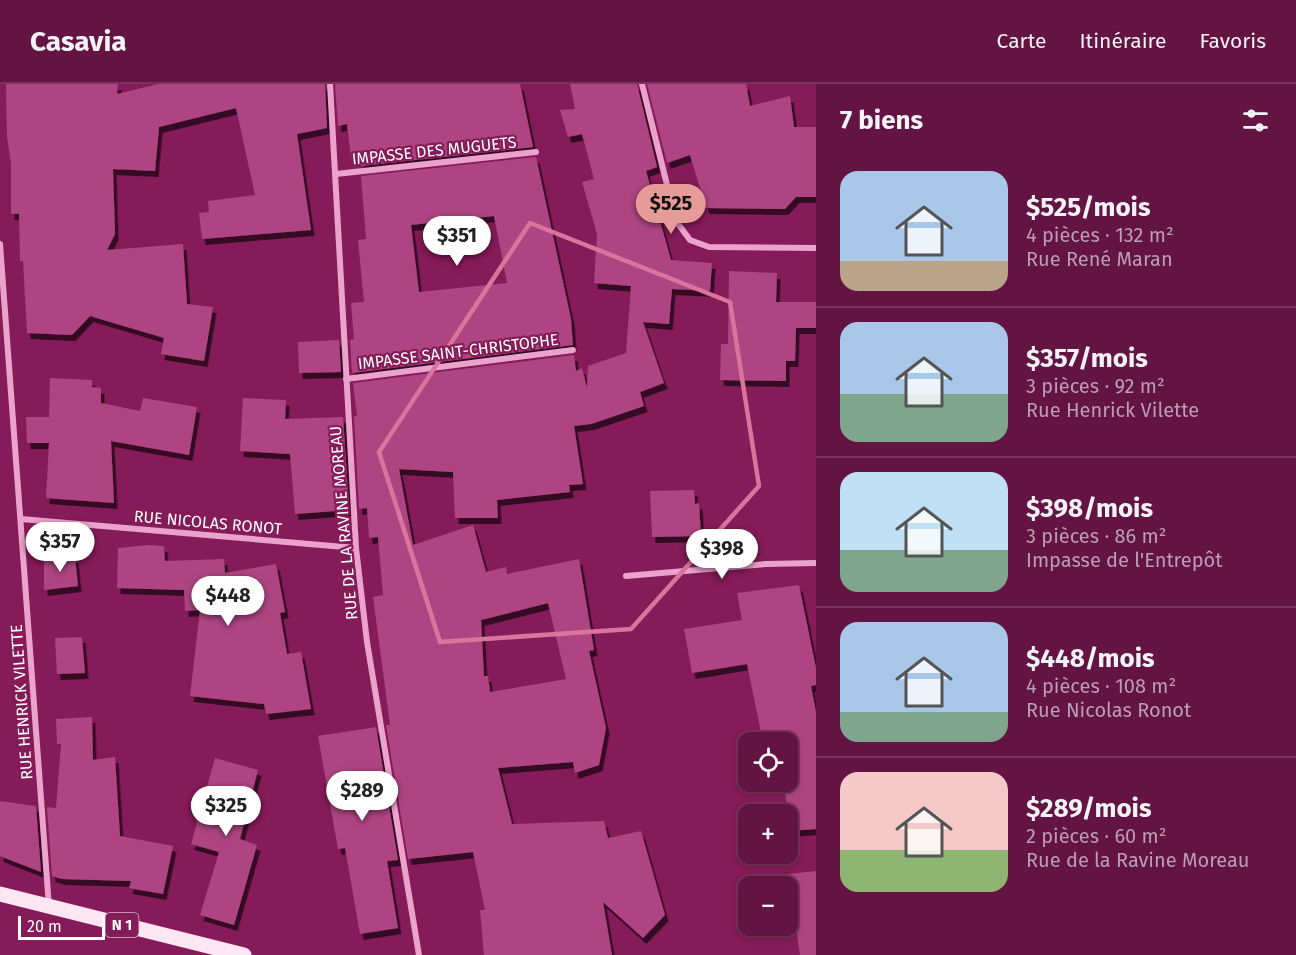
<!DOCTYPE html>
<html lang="fr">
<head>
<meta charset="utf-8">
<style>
	body { margin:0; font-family:"Fira Sans",sans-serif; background:#6a1d49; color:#f1f3f6; height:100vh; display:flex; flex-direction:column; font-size:22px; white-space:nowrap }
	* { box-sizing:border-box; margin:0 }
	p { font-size:20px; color:#bb9eb2 }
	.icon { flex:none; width:33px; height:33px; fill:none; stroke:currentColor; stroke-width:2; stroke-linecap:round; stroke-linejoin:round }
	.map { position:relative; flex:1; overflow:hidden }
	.drawer { display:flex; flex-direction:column; background:#641442; width:480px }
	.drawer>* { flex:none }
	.buttons { position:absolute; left:738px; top:648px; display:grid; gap:12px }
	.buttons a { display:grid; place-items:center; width:60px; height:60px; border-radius:12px; background:#641442; box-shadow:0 3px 9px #0003,0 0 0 2px #78335b; font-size:30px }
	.scale { position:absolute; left:18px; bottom:15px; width:87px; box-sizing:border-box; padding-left:6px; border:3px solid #fff; border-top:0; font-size:16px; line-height:21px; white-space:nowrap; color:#fff; -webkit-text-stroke:4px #851b58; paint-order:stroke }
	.price { position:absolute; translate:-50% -51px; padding:0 14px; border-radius:21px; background:#fff; color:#222; font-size:20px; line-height:39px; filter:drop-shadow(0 2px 3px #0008) }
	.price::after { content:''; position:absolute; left:50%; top:36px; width:18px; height:14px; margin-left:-9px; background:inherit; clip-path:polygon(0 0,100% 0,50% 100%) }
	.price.active { background:#e69b98; color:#111 }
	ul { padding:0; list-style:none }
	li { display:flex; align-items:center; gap:18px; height:150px; padding:0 24px }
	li+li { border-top:2px solid #78335b }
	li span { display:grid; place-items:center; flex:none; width:168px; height:120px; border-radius:18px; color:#555 }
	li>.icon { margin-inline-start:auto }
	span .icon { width:72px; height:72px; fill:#fffc; stroke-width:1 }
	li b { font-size:26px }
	h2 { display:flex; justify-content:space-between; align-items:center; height:72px; padding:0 24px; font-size:26px }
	header { display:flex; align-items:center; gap:36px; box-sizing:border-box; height:84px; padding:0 30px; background:#641442; border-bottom:2px solid #78335b }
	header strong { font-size:28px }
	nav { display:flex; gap:33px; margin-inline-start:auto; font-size:21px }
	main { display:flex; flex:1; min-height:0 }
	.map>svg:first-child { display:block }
	.building { fill:#ae4482; fill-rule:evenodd; filter:url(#shadow) }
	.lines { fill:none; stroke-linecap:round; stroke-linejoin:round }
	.minor { stroke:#eba2cd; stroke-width:6 }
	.primary { stroke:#ffe6f3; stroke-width:15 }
	.marked { fill:none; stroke:#da749d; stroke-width:4.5; stroke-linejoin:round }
	.labels { text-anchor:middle; stroke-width:4.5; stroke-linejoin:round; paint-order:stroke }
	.shield { fill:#851b58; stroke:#dabbcd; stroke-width:1.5 }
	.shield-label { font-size:15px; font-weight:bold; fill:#fff }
	.street-label { font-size:16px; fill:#fff; stroke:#851b58 }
</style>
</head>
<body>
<header>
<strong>Casavia</strong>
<nav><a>Carte</a><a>Itinéraire</a><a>Favoris</a></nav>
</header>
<main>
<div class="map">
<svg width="816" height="871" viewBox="0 0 816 871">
	<defs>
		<filter id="shadow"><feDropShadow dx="3.5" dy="6" stdDeviation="0" flood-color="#0009"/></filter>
	</defs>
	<rect width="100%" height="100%" fill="#851b58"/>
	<g class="building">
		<path d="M6,0H118L117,10L158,0H325L327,44L297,50L311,146L202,155L199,129L209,128L208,117L255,111L236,24L159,43L155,87L113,85L115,150L107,166L183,160L187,220L213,223L204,277L161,270L164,254L90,232L72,251L27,249L23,177H20L19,130H11V80L7,53Z"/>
		<path d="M335,0H520L533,63L361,82L360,75H351L347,40L338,42Z"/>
		<path d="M570,0H637L657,83L646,87L671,176L712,179L710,207L672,205L669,240L643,238L664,299L640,308L644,322L591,340L574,342L583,400L569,401L570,408L497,416L498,434H455L453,388L399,385L413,461L473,441L486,488L506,483L507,490L579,475L594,566L589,567L606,644L599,681L575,689L573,678L498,684L512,740L604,737L608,754L641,747L665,831L643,854L603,818L612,871H484L480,826H485L473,768L408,775L386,641H390L373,513L383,511L378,453L369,454L367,424L359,425L354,332H357L353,299L574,271L576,287L582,284L587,304L588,282L626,269L631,202L594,199L597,150L582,98L594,95L582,50L568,53L560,26L575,25ZM548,519L566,595L490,608L488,592H484L481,536Z"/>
		<path d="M647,0H746L750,22L790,12L794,43H816V113H796L785,125L706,124L690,71L667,79Z"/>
		<path d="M536,73L571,235L573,261L352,289L350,256L354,255L351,219L364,218L358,156L366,155L361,92ZM494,132L507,199L419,208L411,141Z"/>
		<path d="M729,187L777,189L776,218H816V244H796L795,277H786V297L720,296L721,260H728Z"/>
		<path d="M339,256L341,288L299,289L298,258Z"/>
		<path d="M50,294L92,296V303L101,304V319L140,327L143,314L197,323L189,371L111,357L114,419L46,414L49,359H27L26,333H49Z"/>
		<path d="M243,314L286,316L285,335L343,333L349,426L295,430L290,370L240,367Z"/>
		<path d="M694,406L695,420L699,419L701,452L652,453L650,407Z"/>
		<path d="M149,461L164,462L165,477L224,475L225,489L276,480L285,528L280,529L287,570L301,568L311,625L266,630L264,620L190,612L200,526L185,527L184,506L117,504L118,464Z"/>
		<path d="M75,473L78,502L44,506V476Z"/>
		<path d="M799,501L816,584V601L811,602L816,628V745L789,747L784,698H788V658H763L747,580L692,589L684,545L742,536L737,509Z"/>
		<path d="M82,553L85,589L57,590L55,554Z"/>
		<path d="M92,633L93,676L115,673L120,752L173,762L163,810L129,804L131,797L62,795L52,792L47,723L56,724L61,660H57L56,635Z"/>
		<path d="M376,643L398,776L387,777L398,844L360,850L345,764L338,765L318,652Z"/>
		<path d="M215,674L258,686L240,755L257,761L234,841L200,831L219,768L191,760Z"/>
		<path d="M0,717L36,722L41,788L0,772Z"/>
		<path d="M816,787V871H800L788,790Z"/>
	</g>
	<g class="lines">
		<g class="minor">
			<path d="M330,0L356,464L367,558L419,871"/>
			<path d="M642,0L676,137L690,156L709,163L816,164"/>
			<path d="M336,90L536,68"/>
			<path d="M0,160L49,823"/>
			<path d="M346,295L573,266"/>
			<path d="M21,435L356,464"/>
			<path d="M626,492L766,480L816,479"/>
		</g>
		<path class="primary" d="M0,810L244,871"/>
	</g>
	<path class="marked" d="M530,139L730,218L759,402L631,545L440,558L379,368Z"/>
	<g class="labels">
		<rect class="shield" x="105.5" y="829" width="33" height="24" rx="4.5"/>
		<g class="shield-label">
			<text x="122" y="846">N 1</text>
		</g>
		<g class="street-label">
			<text transform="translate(434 66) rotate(-6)" y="6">IMPASSE DES MUGUETS</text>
			<text transform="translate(458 267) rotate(-7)" y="6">IMPASSE SAINT-CHRISTOPHE</text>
			<text transform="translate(208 438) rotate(5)" y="6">RUE NICOLAS RONOT</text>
			<text transform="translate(343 439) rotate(-95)" y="6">RUE DE LA RAVINE MOREAU</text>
			<text transform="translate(21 618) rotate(-94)" y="6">RUE HENRICK VILETTE</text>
		</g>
	</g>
</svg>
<div class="buttons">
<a><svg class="icon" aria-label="locate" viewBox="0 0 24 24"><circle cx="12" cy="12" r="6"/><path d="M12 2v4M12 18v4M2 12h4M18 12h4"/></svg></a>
<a>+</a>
<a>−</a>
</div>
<div class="scale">20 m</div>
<b class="price active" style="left:671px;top:151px">$525</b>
<b class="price" style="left:457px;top:183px">$351</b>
<b class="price" style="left:60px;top:489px">$357</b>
<b class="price" style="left:722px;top:496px">$398</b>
<b class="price" style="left:228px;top:543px">$448</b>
<b class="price" style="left:362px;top:738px">$289</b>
<b class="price" style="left:226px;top:753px">$325</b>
</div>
<section class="drawer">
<h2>7 biens<svg class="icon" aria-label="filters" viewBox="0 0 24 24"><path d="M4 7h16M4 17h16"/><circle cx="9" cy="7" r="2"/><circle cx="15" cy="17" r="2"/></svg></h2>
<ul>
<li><span style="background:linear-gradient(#a9c7e8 75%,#b9a48a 0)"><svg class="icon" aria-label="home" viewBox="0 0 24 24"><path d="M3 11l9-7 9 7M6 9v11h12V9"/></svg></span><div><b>$525/mois</b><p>4 pièces · 132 m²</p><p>Rue René Maran</p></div></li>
<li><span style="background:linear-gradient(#a9c7e8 60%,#7fa58c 0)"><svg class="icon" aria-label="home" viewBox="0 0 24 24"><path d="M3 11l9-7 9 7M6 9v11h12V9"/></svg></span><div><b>$357/mois</b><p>3 pièces · 92 m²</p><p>Rue Henrick Vilette</p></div></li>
<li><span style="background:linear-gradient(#bfe0f5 65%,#7fa58c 0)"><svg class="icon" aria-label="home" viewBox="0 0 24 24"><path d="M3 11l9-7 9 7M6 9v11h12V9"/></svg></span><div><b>$398/mois</b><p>3 pièces · 86 m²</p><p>Impasse de l'Entrepôt</p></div></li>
<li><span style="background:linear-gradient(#a9c7e8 75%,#7fa58c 0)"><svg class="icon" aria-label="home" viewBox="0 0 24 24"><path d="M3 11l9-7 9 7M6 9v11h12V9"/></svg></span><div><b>$448/mois</b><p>4 pièces · 108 m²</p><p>Rue Nicolas Ronot</p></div></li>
<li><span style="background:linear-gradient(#f6c9c9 65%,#8fb573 0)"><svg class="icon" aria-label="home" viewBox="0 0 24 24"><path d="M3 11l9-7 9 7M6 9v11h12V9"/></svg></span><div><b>$289/mois</b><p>2 pièces · 60 m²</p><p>Rue de la Ravine Moreau</p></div></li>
</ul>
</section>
</main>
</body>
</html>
